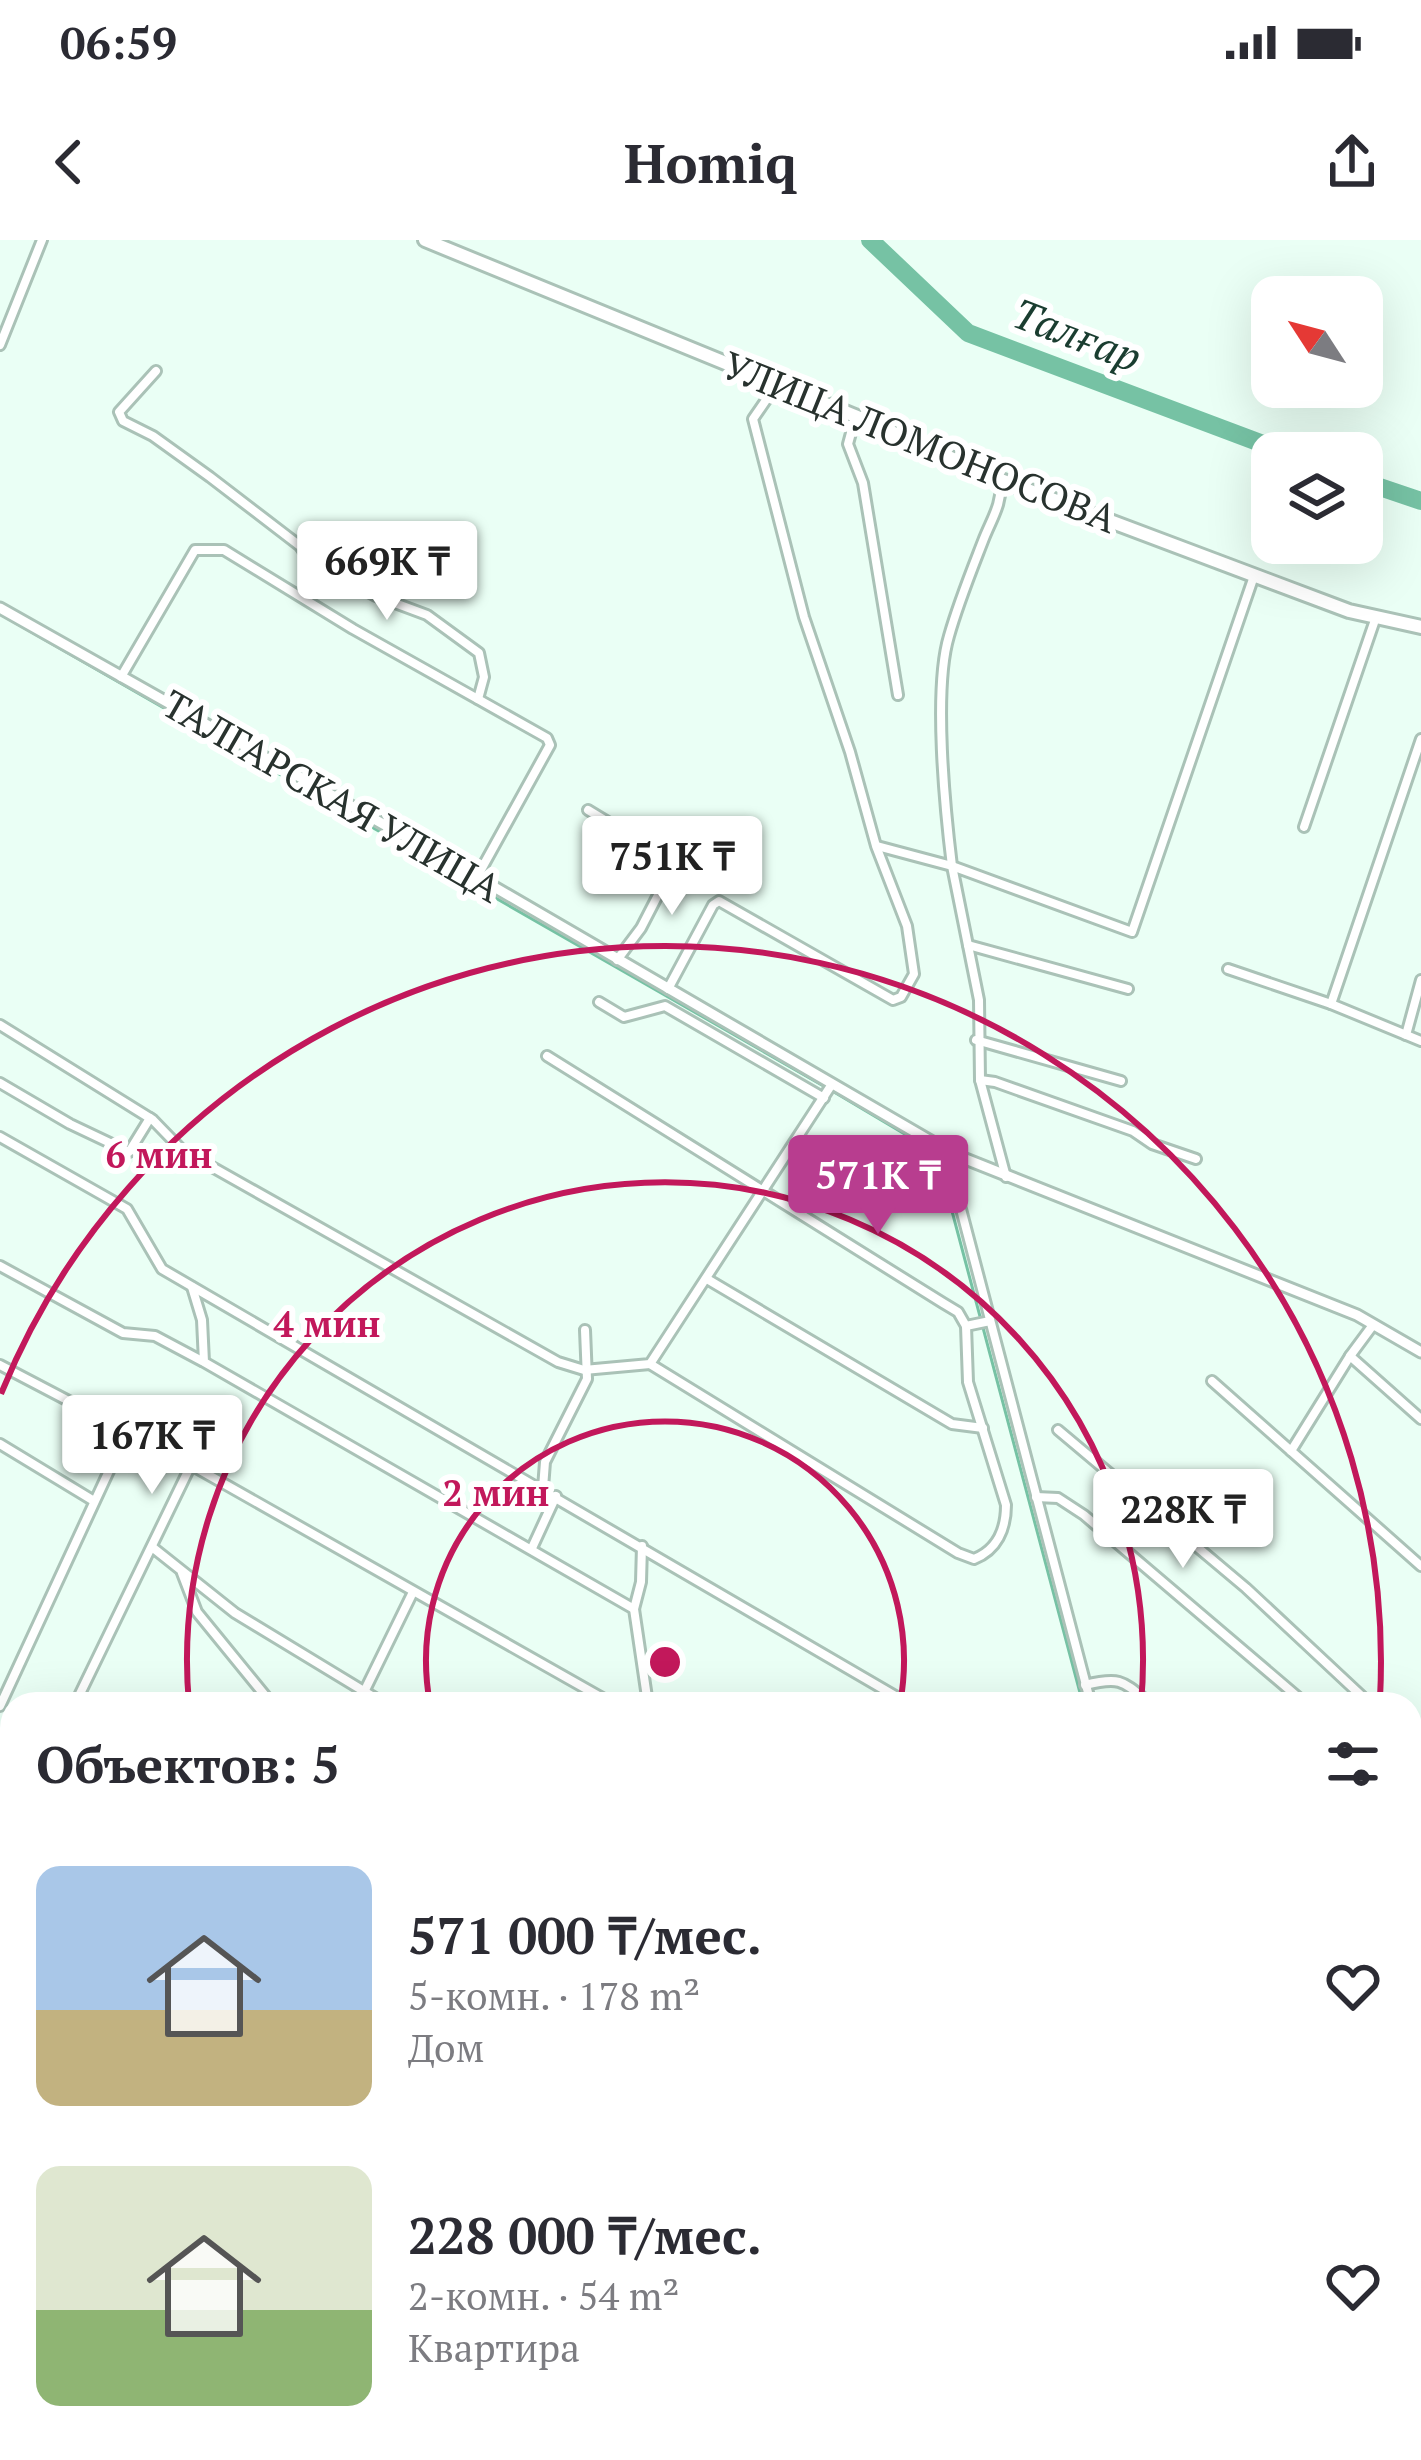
<!DOCTYPE html>
<html lang="ru">
<head>
<meta charset="utf-8">
<style>
	body { margin:0; font-family:"PT Serif",serif; background:#f2f2f3; color:#2b2b33; height:100vh; display:flex; flex-direction:column; font-size:45px; white-space:nowrap }
	* { box-sizing:border-box; margin:0 }
	p { font-size:39px; color:#7c7c81 }
	.icon { flex:none; width:66px; height:66px; fill:none; stroke:currentColor; stroke-width:2; stroke-linecap:round; stroke-linejoin:round }
	.map { position:relative; flex:1; overflow:hidden }
	.drawer { position:absolute; left:0px; top:1452px; width:1422px; height:768px; display:flex; flex-direction:column; background:#fff; border-radius:36px 36px 0 0; box-shadow:0 12px 48px #0002 }
	.drawer>* { flex:none }
	.needle { width:78px; rotate:306deg }
	.controls { position:absolute; left:1251px; top:36px; display:grid; gap:24px }
	.controls a { display:grid; place-items:center; width:132px; height:132px; border-radius:24px; background:#fff; box-shadow:0 12px 48px #0002; font-size:60px }
	.price { position:absolute; translate:-50% -102px; padding:0 27px; border-radius:12px; background:#fff; color:#222; font-size:39px; line-height:78px; filter:drop-shadow(0 3px 6px #0008) }
	.price::after { content:''; position:absolute; left:50%; top:72px; width:36px; height:27px; margin-left:-18px; background:inherit; clip-path:polygon(0 0,100% 0,50% 100%) }
	.price.on { background:#b83d8f; color:#fff }
	ul { padding:0; list-style:none }
	li { display:flex; align-items:center; gap:36px; height:300px; padding:0 36px }
	li span { display:grid; place-items:center; flex:none; width:336px; height:240px; border-radius:24px; color:#555 }
	li>.icon { margin-inline-start:auto }
	span .icon { width:144px; height:144px; fill:#fffc; stroke-width:1 }
	li b { font-size:51px }
	h2 { display:flex; justify-content:space-between; align-items:center; height:144px; padding:0 36px; font-size:51px }
	.status { display:flex; justify-content:space-between; align-items:center; height:84px; padding:0 60px; background:#fff; direction:ltr }
	.status svg { height:33px; fill:currentColor }
	header { display:flex; justify-content:space-between; align-items:center; height:156px; padding:0 36px; background:#fff; font-size:54px; font-weight:700 }
	.map>svg:first-child { display:block }
	.lines { fill:none; stroke-linecap:round; stroke-linejoin:round }
	.stream { stroke:#76c2a4; stroke-width:3 }
	.river { stroke:#76c2a4; stroke-width:18 }
	.minor-casing { stroke:#aac2b7; stroke-width:14 }
	.tertiary-casing { stroke:#aac2b7; stroke-width:15 }
	.primary-casing { stroke:#aac2b7; stroke-width:18 }
	.minor { stroke:#fff; stroke-width:8 }
	.tertiary { stroke:#fff; stroke-width:9 }
	.primary { stroke:#fff; stroke-width:12 }
	.ring { fill:none; stroke:#c2185b; stroke-width:6 }
	.labels { text-anchor:middle; stroke-width:12; stroke-linejoin:round; paint-order:stroke }
	.street-label { font-size:39px; fill:#28322e; stroke:#fff }
	.water-label { font-size:42px; font-style:italic; fill:#1a3d30; stroke:#fff }
	.centre { fill:#c2185b; stroke:#fff; stroke-width:6 }
	.ring-label { font-size:36px; text-anchor:middle; font-weight:bold; fill:#c2185b; stroke:#fff; stroke-width:12; stroke-linejoin:round; paint-order:stroke }
</style>
</head>
<body>
<div class="status"><b>06:59</b><svg viewBox="0 0 49 12"><path d="M0 12V9h3v3zM5 12V6h3v6zM10 12V3h3v9zM15 12V0h3v12zM26 1h20v11H26zM47 4h2v5h-2z"/></svg></div>
<header><svg class="icon" aria-label="back" viewBox="0 0 24 24"><path d="M15 5l-7 7 7 7"/></svg>Homiq<svg class="icon" aria-label="share" viewBox="0 0 24 24"><path d="M12 15V3M7 8l5-5 5 5M5 13v7h14v-7"/></svg></header>
<div class="map">
<svg width="1421" height="2220" viewBox="0 0 1421 2220">
	<rect width="100%" height="100%" fill="#eafff5"/>
	<g class="lines">
		<g class="stream">
			<path d="M0,374L834,852L908,896L926,911L944,941L1083,1464"/>
			<path d="M1241,2208L1244,2220"/>
		</g>
		<g class="river">
			<path d="M870,0L968,93L1287,213"/>
			<path d="M1362,241L1421,261"/>
		</g>
		<defs>
			<g id="minor">
				<path d="M0,105L42,0"/>
				<path d="M156,131L119,172L123,181L153,196L210,237L300,306L311,322L376,356L427,375L479,413L484,437L478,459"/>
				<path d="M855,178L848,204L863,243L898,455"/>
				<path d="M121,437L195,310H224L353,389L547,498L550,505L477,637"/>
				<path d="M1421,499L1331,764L1421,801"/>
				<path d="M588,570L672,621L673,626L641,688L617,720"/>
				<path d="M1304,587L1376,377"/>
				<path d="M877,606L952,626C945,569 933,449 949,396C958,364 971,332 983,301C992,278 1002,265 1001,240"/>
				<path d="M968,705L1128,749"/>
				<path d="M1228,729L1331,764"/>
				<path d="M668,749L713,665L719,661L893,760L901,757L914,734L907,686L876,606L850,512L804,377L753,179L777,144"/>
				<path d="M599,762L624,777L665,766L824,858"/>
				<path d="M0,785L153,880L182,910L558,1122L584,1130L650,1124L832,844"/>
				<path d="M1406,795L1421,740"/>
				<path d="M976,800L1121,841"/>
				<path d="M547,816L943,1063L958,1072L966,1086L990,1081"/>
				<path d="M980,840L995,842L1133,891L1152,904L1196,919"/>
				<path d="M0,843L70,884L129,912L150,878"/>
				<path d="M0,897L127,969L162,1029L909,1464"/>
				<path d="M953,914L951,931L1091,1464"/>
				<path d="M1006,937L980,840L979,760L952,626L1132,692L1254,336"/>
				<path d="M0,1026L123,1093L155,1096L202,1121"/>
				<path d="M707,1039L952,1184L983,1188"/>
				<path d="M192,1047L202,1080L204,1122L634,1369L648,1464"/>
				<path d="M1373,1085L1350,1116L1421,1179"/>
				<path d="M650,1124L958,1313L974,1319C997,1310 1006,1289 1006,1265L968,1142L966,1086"/>
				<path d="M0,1125L191,1225L613,1464"/>
				<path d="M1212,1141L1421,1326"/>
				<path d="M1058,1190L1246,1348L1368,1462"/>
				<path d="M0,1204L94,1261"/>
				<path d="M1291,1211L1350,1116"/>
				<path d="M543,1248L545,1222L587,1139L585,1090"/>
				<path d="M1036,1257L1058,1258L1084,1275L1306,1464"/>
				<path d="M152,1307L235,1373L385,1464"/>
				<path d="M532,1308L556,1256"/>
				<path d="M182,1333L197,1372L272,1464"/>
				<path d="M634,1369L641,1342L642,1306"/>
				<path d="M1085,1445C1121,1436 1123,1441 1150,1464"/>
				<path d="M364,1452L413,1352"/>
				<path d="M75,1464L191,1225"/>
				<path d="M0,1466L127,1192"/>
				<path d="M1410,1488L1421,1498"/>
				<path d="M1410,1555L1421,1564"/>
				<path d="M3,1608L12,1618"/>
				<path d="M0,1614L12,1589"/>
				<path d="M1410,1708L1421,1718"/>
				<path d="M1410,1853L1421,1841"/>
				<path d="M1410,1922L1421,1929"/>
				<path d="M1410,2084L1421,2092"/>
				<path d="M744,2208L746,2220"/>
				<path d="M889,2208L907,2220"/>
				<path d="M1067,2208L1087,2220"/>
				<path d="M1350,2208L1366,2220"/>
			</g>
			<path id="tertiary" d="M0,368L477,637L953,914L1357,1075L1421,1112"/>
			<path id="primary" d="M425,0L855,176L1001,240L1349,371L1421,387"/>
		</defs>
		<use href="#minor" class="minor-casing"/>
		<use href="#tertiary" class="tertiary-casing"/>
		<use href="#primary" class="primary-casing"/>
		<use href="#minor" class="minor"/>
		<use href="#tertiary" class="tertiary"/>
		<use href="#primary" class="primary"/>
	</g>
	<g class="ring">
		<path d="M430 1464A239 239 0 1 1 900 1464"/>
		<path d="M189 1464A478 478 0 1 1 1141 1464"/>
		<path d="M1 1154A716 716 0 0 1 1380 1459"/>
	</g>
	<g class="labels">
		<g class="street-label">
			<text transform="translate(920 202) rotate(22)" y="14">УЛИЦА ЛОМОНОСОВА</text>
			<text transform="translate(332 556) rotate(30)" y="14">ТАЛГАРСКАЯ УЛИЦА</text>
		</g>
		<g class="water-label">
			<text transform="translate(1077 95) rotate(21)" y="15">Талғар</text>
		</g>
	</g>
	<circle cx="665" cy="1422" r="18" class="centre"/>
	<g class="ring-label">
		<text x="159" y="928">6 мин</text>
		<text x="327" y="1097">4 мин</text>
		<text x="496" y="1266">2 мин</text>
	</g>
</svg>
<div class="controls">
<a><svg class="needle" viewBox="-14 -14 28 28"><path d="M0-13l5 13h-10z" fill="#e53935"/><path d="M0 13l5-13h-10z" fill="#7c7c81"/></svg></a>
<a><svg class="icon" aria-label="layers" viewBox="0 0 24 24"><path d="M12 4l9 5-9 5-9-5zM3 14l9 5 9-5"/></svg></a>
</div>
<b class="price" style="left:387px;top:383px">669K ₸</b>
<b class="price" style="left:672px;top:678px">751K ₸</b>
<b class="price on" style="left:878px;top:997px">571K ₸</b>
<b class="price" style="left:152px;top:1257px">167K ₸</b>
<b class="price" style="left:1183px;top:1331px">228K ₸</b>
<section class="drawer">
<h2>Объектов: 5<svg class="icon" aria-label="filters" viewBox="0 0 24 24"><path d="M4 7h16M4 17h16"/><circle cx="9" cy="7" r="2"/><circle cx="15" cy="17" r="2"/></svg></h2>
<ul>
<li><span style="background:linear-gradient(#a9c7e8 60%,#c2b280 0)"><svg class="icon" aria-label="home" viewBox="0 0 24 24"><path d="M3 11l9-7 9 7M6 9v11h12V9"/></svg></span><div><b>571 000 ₸/мес.</b><p>5-комн. · 178 m²</p><p>Дом</p></div><svg class="icon" aria-label="heart" viewBox="0 0 24 24"><path d="M12 20l-8-8c-3-5 5-10 8-4 3-6 11-1 8 4z"/></svg></li>
<li><span style="background:linear-gradient(#dfe7d0 60%,#8fb573 0)"><svg class="icon" aria-label="home" viewBox="0 0 24 24"><path d="M3 11l9-7 9 7M6 9v11h12V9"/></svg></span><div><b>228 000 ₸/мес.</b><p>2-комн. · 54 m²</p><p>Квартира</p></div><svg class="icon" aria-label="heart" viewBox="0 0 24 24"><path d="M12 20l-8-8c-3-5 5-10 8-4 3-6 11-1 8 4z"/></svg></li>
</ul>
</section>
</div>
</body>
</html>
